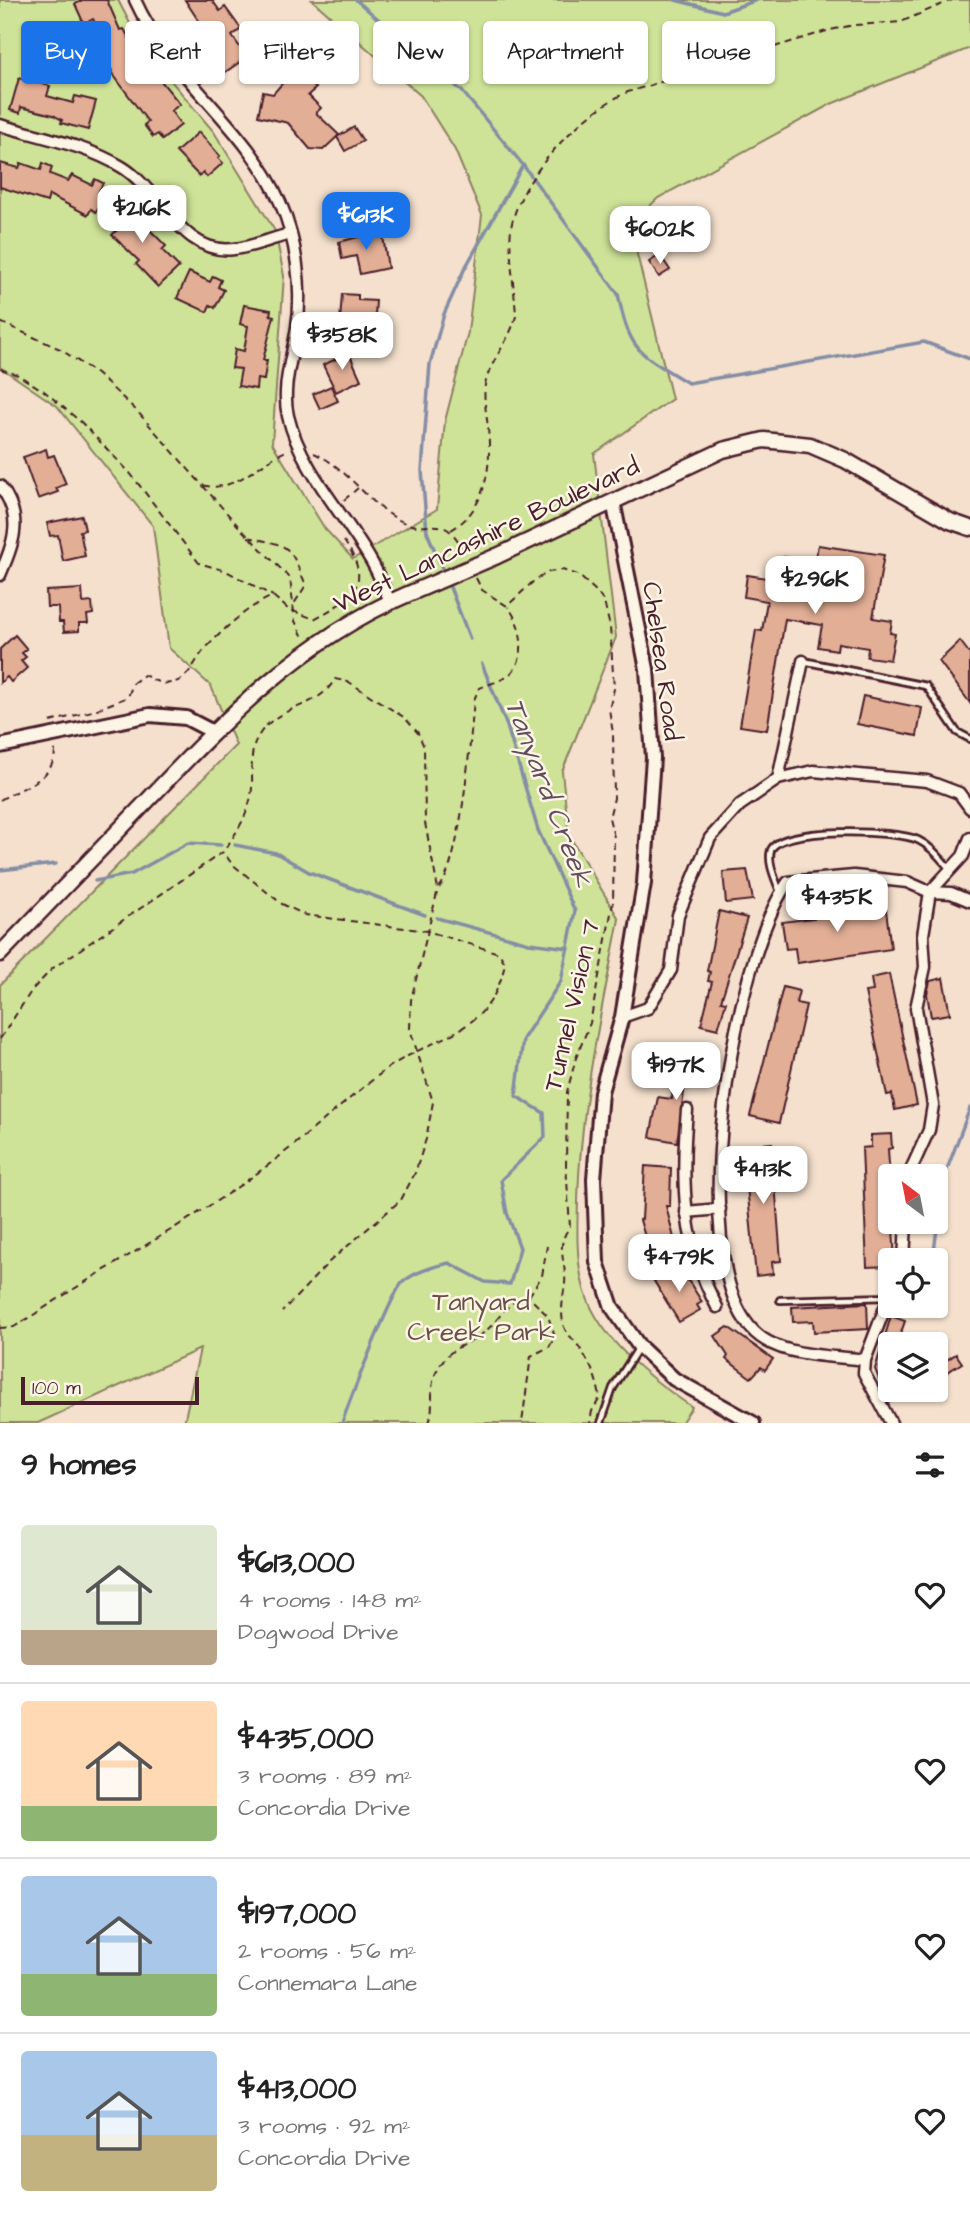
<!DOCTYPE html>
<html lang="en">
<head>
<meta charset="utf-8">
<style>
	body { margin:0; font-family:"Architects Daughter",sans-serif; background:#f2f2f2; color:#222; height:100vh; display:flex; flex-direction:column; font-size:26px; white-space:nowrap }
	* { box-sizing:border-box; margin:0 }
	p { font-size:23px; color:#767676 }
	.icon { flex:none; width:38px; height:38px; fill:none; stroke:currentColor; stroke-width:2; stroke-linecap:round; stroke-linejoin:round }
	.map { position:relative; height:1423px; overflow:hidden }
	.side { display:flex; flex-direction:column; background:#fff; flex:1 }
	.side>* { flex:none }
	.top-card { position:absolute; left:21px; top:21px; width:929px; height:63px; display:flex; gap:14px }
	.needle { width:46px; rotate:328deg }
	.buttons { position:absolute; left:878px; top:1164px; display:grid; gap:14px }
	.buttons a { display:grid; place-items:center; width:70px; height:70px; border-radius:7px; background:#fff; box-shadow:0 2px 5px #0004; font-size:35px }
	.scale { position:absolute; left:21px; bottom:18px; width:178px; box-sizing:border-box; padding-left:7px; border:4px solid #4a1f2b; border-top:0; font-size:19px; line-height:24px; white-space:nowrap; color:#4a1f2b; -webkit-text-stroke:5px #fcf5e5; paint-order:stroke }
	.price { position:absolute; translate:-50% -60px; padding:0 16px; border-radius:14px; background:#fff; color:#222; font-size:23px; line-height:46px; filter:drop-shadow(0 2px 4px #0008) }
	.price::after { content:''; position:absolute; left:50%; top:42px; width:21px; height:16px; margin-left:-10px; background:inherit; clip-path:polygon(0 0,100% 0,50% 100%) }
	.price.current { background:#1a73e8; color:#fff }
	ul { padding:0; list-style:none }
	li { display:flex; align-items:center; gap:21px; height:175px; padding:0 21px }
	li+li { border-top:2px solid #e0e0e0 }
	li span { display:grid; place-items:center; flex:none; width:196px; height:140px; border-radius:7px; color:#555 }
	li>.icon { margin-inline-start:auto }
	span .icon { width:84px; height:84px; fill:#fffc; stroke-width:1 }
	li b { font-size:30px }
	h2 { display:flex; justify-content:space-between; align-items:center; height:84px; padding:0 21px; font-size:30px }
	.chip { padding:0 24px; border-radius:7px; background:#fff; box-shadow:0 2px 5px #0004; font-size:24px; line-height:63px }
	.chip.current { background:#1a73e8; color:#fff }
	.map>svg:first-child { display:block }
	.green { fill:#cee398; stroke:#8c8162; stroke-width:2 }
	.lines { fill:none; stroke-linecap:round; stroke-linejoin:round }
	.stream { stroke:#858da5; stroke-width:3.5 }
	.building { fill:#e2ae96; stroke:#4a1f2b; stroke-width:2 }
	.service-casing { stroke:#4a1f2b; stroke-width:10 }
	.minor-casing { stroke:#4a1f2b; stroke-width:15 }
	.tertiary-casing { stroke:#4a1f2b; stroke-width:18 }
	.secondary-casing { stroke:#4a1f2b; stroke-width:19 }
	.path { stroke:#4a1f2b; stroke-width:2; stroke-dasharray:7 5; stroke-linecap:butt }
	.service { stroke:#fcf5e5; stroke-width:4.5 }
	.minor { stroke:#fcf5e5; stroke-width:10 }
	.tertiary { stroke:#fcf5e5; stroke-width:12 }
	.secondary { stroke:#fcf5e5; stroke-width:14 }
	.secondary-bridge-casing { stroke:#4a1f2b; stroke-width:19; stroke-linecap:butt }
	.secondary-bridge { stroke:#fcf5e5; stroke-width:14 }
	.labels { text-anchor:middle; stroke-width:5; stroke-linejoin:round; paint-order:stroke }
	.street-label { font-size:26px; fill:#4a1f2b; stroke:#fcf5e5 }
	.park-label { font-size:26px; fill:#6b5046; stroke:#fcf5e5 }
	.water-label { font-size:28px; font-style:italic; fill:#624d5e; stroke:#fcf5e5 }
</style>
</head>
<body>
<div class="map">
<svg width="970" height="1423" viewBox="0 0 970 1423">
	<rect width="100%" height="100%" fill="#f4e0cd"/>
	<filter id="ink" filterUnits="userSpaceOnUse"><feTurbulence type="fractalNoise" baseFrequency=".0143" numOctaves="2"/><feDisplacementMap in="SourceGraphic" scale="14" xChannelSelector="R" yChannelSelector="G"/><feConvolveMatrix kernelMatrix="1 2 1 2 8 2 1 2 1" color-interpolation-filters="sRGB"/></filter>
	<g filter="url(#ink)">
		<path class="green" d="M0,0H118L141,45L214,132L275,231L284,276L272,443L325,529L353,559L437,509L445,421L468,332L482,215L455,150L421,96L312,0H970V48L831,104L658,198L630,225L672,399L594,454L616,637L562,772L569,835L619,919C601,1013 580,1106 578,1202C577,1232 576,1263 585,1292C600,1340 652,1380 692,1407L681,1423H184L200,1349L38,1423H0V985L236,745L211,686L169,648L153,526L57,406L0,367Z"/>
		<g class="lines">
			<g class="stream">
				<path d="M356,0L462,91L523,165L618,294C630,353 639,353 688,383L924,342L970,359"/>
				<path d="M675,0L723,12L757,0"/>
				<path d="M445,575L427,532L422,471L430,364L444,314L464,270L523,165"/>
				<path d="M448,582L470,639"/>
				<path d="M235,845L276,853L309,872L425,915"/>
				<path d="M0,870L56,864"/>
				<path d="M95,881L132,874L188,843L221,845"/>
				<path d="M437,918L529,943L569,948"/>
				<path d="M933,1260L943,1180L970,1108"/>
				<path d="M342,1423C349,1402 392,1292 403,1282C416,1271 434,1267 449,1263L485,1282L510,1284L520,1248L507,1213L501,1180L545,1137L544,1113L516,1096L523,1039L561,981L575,911L538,830L507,726L482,664"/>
			</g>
		</g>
		<g class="building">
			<path d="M84,0H107L120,30L124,29L133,45L130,47L138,61L152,80L157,76L180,104L171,111L181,125L162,140L158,134L153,137L144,125L148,122L115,77L100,48L107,44L93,19L84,24L75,4Z"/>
			<path d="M185,0H212L220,11L225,7L241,29L232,36L247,57L221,75L209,58L219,52Z"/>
			<path d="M293,71L316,88L308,95L321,108L316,113L339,135L323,150L310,149L288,123L258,116L263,92L273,94Z"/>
			<path d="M19,78L50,86L47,96L73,103L75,96L96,101L88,130L61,123L62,120L53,115L21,107L20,113L10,110Z"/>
			<path d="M354,127L363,141L345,151L337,137Z"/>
			<path d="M199,132L220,156L218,158L223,163L207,177L203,172L199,176L176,152Z"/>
			<path d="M0,163L19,168L21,163L41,170L43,163L52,167L50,174L68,181L72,175L92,185L95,179L103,183L99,191L106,194L96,212L91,209L88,215L49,195L47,202L0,187Z"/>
			<path d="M118,204L125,211L128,208L166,246L162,250L179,267L158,287L136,264L139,261L112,235L118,229L105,218Z"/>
			<path d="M377,232L378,237L383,236L388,268L360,274L356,256L342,259L339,242Z"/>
			<path d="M660,255L670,270L659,277L649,262Z"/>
			<path d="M189,272L210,282L213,276L221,280L218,287L224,290L215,308L210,305L207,312L177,298Z"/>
			<path d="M342,294L358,295V300L376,301L373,344L333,342L335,321H340Z"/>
			<path d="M244,305L271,310L270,315L274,316L263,360H267L264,380L257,379L256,389L238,386L241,369L232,368L235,349L244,351L248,326L240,324Z"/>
			<path d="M349,353L361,380L336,392L323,365Z"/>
			<path d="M331,386L338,401L320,409L313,394Z"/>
			<path d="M46,449L48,457L54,455L66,484L56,488L58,492L38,499L23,457Z"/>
			<path d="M82,516L85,530L80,531L85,556L63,561L58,535L50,536L47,523Z"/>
			<path d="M818,545L884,555L873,618L892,621L890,633L895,634L890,660L867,657L868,648L838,643L837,650L818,647L822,625L785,619L767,730L740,726L756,630L762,631L767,601L744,597L747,575L780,580L784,557L815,562Z"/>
			<path d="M82,589L83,603L92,602L93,614L87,615L88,623H79V631L64,632L63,622H59L58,607H47L46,591Z"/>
			<path d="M15,635L27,649L22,653L26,657L21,661L27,668L11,682L7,677L0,683V649Z"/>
			<path d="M960,641L970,654V703L939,661Z"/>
			<path d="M863,696L922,708L917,736L857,724Z"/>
			<path d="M747,870L753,900L726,903L723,872Z"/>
			<path d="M832,897L834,917L886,910L891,949L797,963L795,948L786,949L782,922L822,917L819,898Z"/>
			<path d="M719,911L747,918L721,1001L726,1002L718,1029L701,1025L712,982L708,981L710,972L707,971Z"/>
			<path d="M889,974L917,1105L895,1110L892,1094L887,1095L865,992L873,991L871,978Z"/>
			<path d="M943,978L950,1014L931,1017L927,994L930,981Z"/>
			<path d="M783,987L799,991L796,1003L806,1005L779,1123L750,1116Z"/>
			<path d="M674,1065L708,1068L707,1086L685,1085L677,1142L650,1137L658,1097L672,1099Z"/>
			<path d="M891,1134L892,1148L888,1149L895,1260H891V1266L867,1267L862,1148L871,1147V1135Z"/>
			<path d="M772,1143L781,1261L772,1262L773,1274L756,1276L743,1146Z"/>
			<path d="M645,1166L671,1168L670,1206H666L677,1250L651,1257L640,1220L642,1219Z"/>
			<path d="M679,1266L702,1302L697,1305L700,1310L679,1322L654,1281Z"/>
			<path d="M867,1303L868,1329L814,1332L813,1321L793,1322L792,1307Z"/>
			<path d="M891,1316L905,1321L897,1344H888L885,1338L891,1362V1390H898L901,1399L888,1402L875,1369Z"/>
			<path d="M728,1327L773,1359L765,1370L761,1367L751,1378L726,1359L728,1356L715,1336Z"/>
			<path d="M956,1354L962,1363L936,1379V1367Z"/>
		</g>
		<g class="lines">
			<defs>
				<g id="service">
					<path d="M803,661L926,686L957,732L970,739"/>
					<path d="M780,892C776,880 767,863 771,850C781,826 897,830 918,840C931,846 940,858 950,869"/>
					<path d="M780,1300L888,1297"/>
					<path d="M601,1423L613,1388L639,1347"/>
				</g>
				<g id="minor">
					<path d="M135,0C170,78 246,125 280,202C296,238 303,287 297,327C293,355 281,387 288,416C301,470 343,512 370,559C378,572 384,587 390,602"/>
					<path d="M0,125C40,137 86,145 122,167C160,190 182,256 234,249C253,247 272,238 291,234"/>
					<path d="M0,486C24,517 14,542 0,575"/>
					<path d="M778,779L803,661"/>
					<path d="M930,892L963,856L970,838"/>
					<path d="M622,1017L648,1008L671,970L678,915L710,838L740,805L778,779L813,771L927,781L959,793L970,808"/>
					<path d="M687,1110C681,1182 682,1242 717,1307"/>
					<path d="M908,1176L929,1130L933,1105L916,1008L925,967L923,935L930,892"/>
					<path d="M686,1212L720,1209"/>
					<path d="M904,1260L906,1222"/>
					<path d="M891,1292L865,1360L864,1373L891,1423"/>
					<path d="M865,1360C829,1355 775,1358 750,1327C685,1250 733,961 788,882L854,876L907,882L930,892L951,893L970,901"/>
				</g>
				<g id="tertiary">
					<path d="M613,501L647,669L653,758L644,883L622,1017L601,1092L594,1179L597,1262L612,1307L639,1346L674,1379L753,1423"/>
					<path d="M0,746L150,715L186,718L213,732"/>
				</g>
				<g id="secondary">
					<path d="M497,556L723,450L764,440L810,445L845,460L950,521L970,528"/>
					<path d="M0,954C49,903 99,851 148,800C224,720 302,639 406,595"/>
				</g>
			</defs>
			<use href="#service" class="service-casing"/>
			<use href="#minor" class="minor-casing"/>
			<use href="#tertiary" class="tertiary-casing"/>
			<use href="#secondary" class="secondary-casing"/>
			<g class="path">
				<path d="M0,322L60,349L97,374L137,411L241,529L290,578L295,621L303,637"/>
				<path d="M0,369L18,375L44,391L81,422L130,473L199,563L226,571L273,596"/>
				<path d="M314,453C347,467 367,503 399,520C429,538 443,506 465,554"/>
				<path d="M203,485C234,495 262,459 289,450"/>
				<path d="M344,500L358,488"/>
				<path d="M451,530C486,510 492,466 488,429C487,415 483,399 485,385C490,360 510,341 516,316C515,292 507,244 512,223C523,174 583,111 628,92L830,30L854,25L901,22L952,0"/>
				<path d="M248,537C293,547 288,544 306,585L294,604"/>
				<path d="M476,578L482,590L507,606L535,580L549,572L562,570L578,575L597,592L604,602L610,627L614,689L609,709L613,733L614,798L609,818L614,837L613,903L590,1023L576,1058L567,1092L566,1164L570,1227C554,1246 567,1262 565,1284C563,1298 560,1312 564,1327C566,1333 573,1339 577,1344C589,1361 597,1377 600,1398L592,1411L590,1423"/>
				<path d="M50,722L92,711L128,697L133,683L144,675C155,681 163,686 175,682C189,678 195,661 204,650C225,628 245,608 273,596L288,609L314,619C353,598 374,584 344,541"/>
				<path d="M0,800C23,786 56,780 55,748"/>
				<path d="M439,888C462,860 470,741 474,700L479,688C489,684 502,681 510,674C528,658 522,624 508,607"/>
				<path d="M0,1039L32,990L53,968L223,852C237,832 250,813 252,788C253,769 248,753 259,735C280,702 316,712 335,679L349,682L405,718L418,733L424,747L425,823L438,889L411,1000L410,1029L433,1102L426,1139L415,1173L401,1200L329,1262L282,1312"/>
				<path d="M529,1296L542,1276L547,1246"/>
				<path d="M0,1328L14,1327L32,1316C105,1267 184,1226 256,1174C302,1141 343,1102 388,1068C435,1035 492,1034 505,963L499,953L427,931L305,915L282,904L232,864L224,853"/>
				<path d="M429,1423C435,1405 429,1389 435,1375C447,1344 469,1347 488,1329C502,1316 508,1299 529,1297L548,1316L555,1337L549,1347L531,1356L522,1423"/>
			</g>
			<use href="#service" class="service"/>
			<use href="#minor" class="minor"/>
			<use href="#tertiary" class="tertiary"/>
			<use href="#secondary" class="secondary"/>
			<defs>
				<path id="secondary-bridge" d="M406,595L497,556"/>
			</defs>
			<use href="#secondary-bridge" class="secondary-bridge-casing"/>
			<use href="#secondary-bridge" class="secondary-bridge"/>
		</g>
	</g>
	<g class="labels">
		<g class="street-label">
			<text transform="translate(486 534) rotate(-25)" y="9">West Lancashire Boulevard</text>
			<text transform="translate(663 661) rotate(82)" y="9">Chelsea Road</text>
			<text transform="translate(571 1005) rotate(-77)" y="9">Tunnel Vision 7</text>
		</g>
		<g class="park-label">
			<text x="481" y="1310">Tanyard<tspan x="481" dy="30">Creek Park</tspan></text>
		</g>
		<g class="water-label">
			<text transform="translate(550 792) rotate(69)" y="10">Tanyard Creek</text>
		</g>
	</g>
</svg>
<div class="buttons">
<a><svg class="needle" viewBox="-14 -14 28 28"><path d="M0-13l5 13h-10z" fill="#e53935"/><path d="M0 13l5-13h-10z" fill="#767676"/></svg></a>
<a><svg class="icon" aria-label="locate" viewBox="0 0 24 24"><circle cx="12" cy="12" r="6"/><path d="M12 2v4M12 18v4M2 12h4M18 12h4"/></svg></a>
<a><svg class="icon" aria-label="layers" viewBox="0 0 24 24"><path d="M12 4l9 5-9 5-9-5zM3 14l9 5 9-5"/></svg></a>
</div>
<div class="scale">100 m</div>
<b class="price" style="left:142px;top:245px">$216K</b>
<b class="price current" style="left:366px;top:252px">$613K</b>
<b class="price" style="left:660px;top:266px">$602K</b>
<b class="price" style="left:342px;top:372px">$358K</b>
<b class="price" style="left:815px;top:616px">$296K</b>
<b class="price" style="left:837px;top:934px">$435K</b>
<b class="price" style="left:676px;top:1102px">$197K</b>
<b class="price" style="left:763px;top:1206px">$413K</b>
<b class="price" style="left:679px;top:1294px">$479K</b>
<div class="top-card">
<a class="chip current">Buy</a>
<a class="chip">Rent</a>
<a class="chip">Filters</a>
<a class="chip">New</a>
<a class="chip">Apartment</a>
<a class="chip">House</a>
</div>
</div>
<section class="side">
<h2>9 homes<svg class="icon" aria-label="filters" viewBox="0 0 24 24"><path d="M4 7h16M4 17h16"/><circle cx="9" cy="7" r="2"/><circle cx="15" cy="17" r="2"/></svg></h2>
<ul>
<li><span style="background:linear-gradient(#dfe7d0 75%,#b9a48a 0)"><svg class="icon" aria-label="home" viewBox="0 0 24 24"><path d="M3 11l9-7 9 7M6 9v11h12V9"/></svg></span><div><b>$613,000</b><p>4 rooms · 148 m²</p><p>Dogwood Drive</p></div><svg class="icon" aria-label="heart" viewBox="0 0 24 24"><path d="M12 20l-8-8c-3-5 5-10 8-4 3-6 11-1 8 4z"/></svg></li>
<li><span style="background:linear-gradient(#ffd9b3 75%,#8fb573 0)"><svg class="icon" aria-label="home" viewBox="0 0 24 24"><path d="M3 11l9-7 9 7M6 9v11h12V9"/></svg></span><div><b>$435,000</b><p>3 rooms · 89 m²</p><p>Concordia Drive</p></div><svg class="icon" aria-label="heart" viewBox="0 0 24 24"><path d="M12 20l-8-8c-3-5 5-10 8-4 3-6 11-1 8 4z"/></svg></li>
<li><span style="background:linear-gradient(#a9c7e8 70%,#8fb573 0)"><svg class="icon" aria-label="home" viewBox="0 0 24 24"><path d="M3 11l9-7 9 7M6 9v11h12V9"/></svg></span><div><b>$197,000</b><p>2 rooms · 56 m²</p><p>Connemara Lane</p></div><svg class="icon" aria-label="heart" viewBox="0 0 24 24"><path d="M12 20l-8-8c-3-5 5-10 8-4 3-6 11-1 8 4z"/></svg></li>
<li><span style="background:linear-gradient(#a9c7e8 60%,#c2b280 0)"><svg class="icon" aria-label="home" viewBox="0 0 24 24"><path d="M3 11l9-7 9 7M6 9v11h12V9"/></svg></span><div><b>$413,000</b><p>3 rooms · 92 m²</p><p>Concordia Drive</p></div><svg class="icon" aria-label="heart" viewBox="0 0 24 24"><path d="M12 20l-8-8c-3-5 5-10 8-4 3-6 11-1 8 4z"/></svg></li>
</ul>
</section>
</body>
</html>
